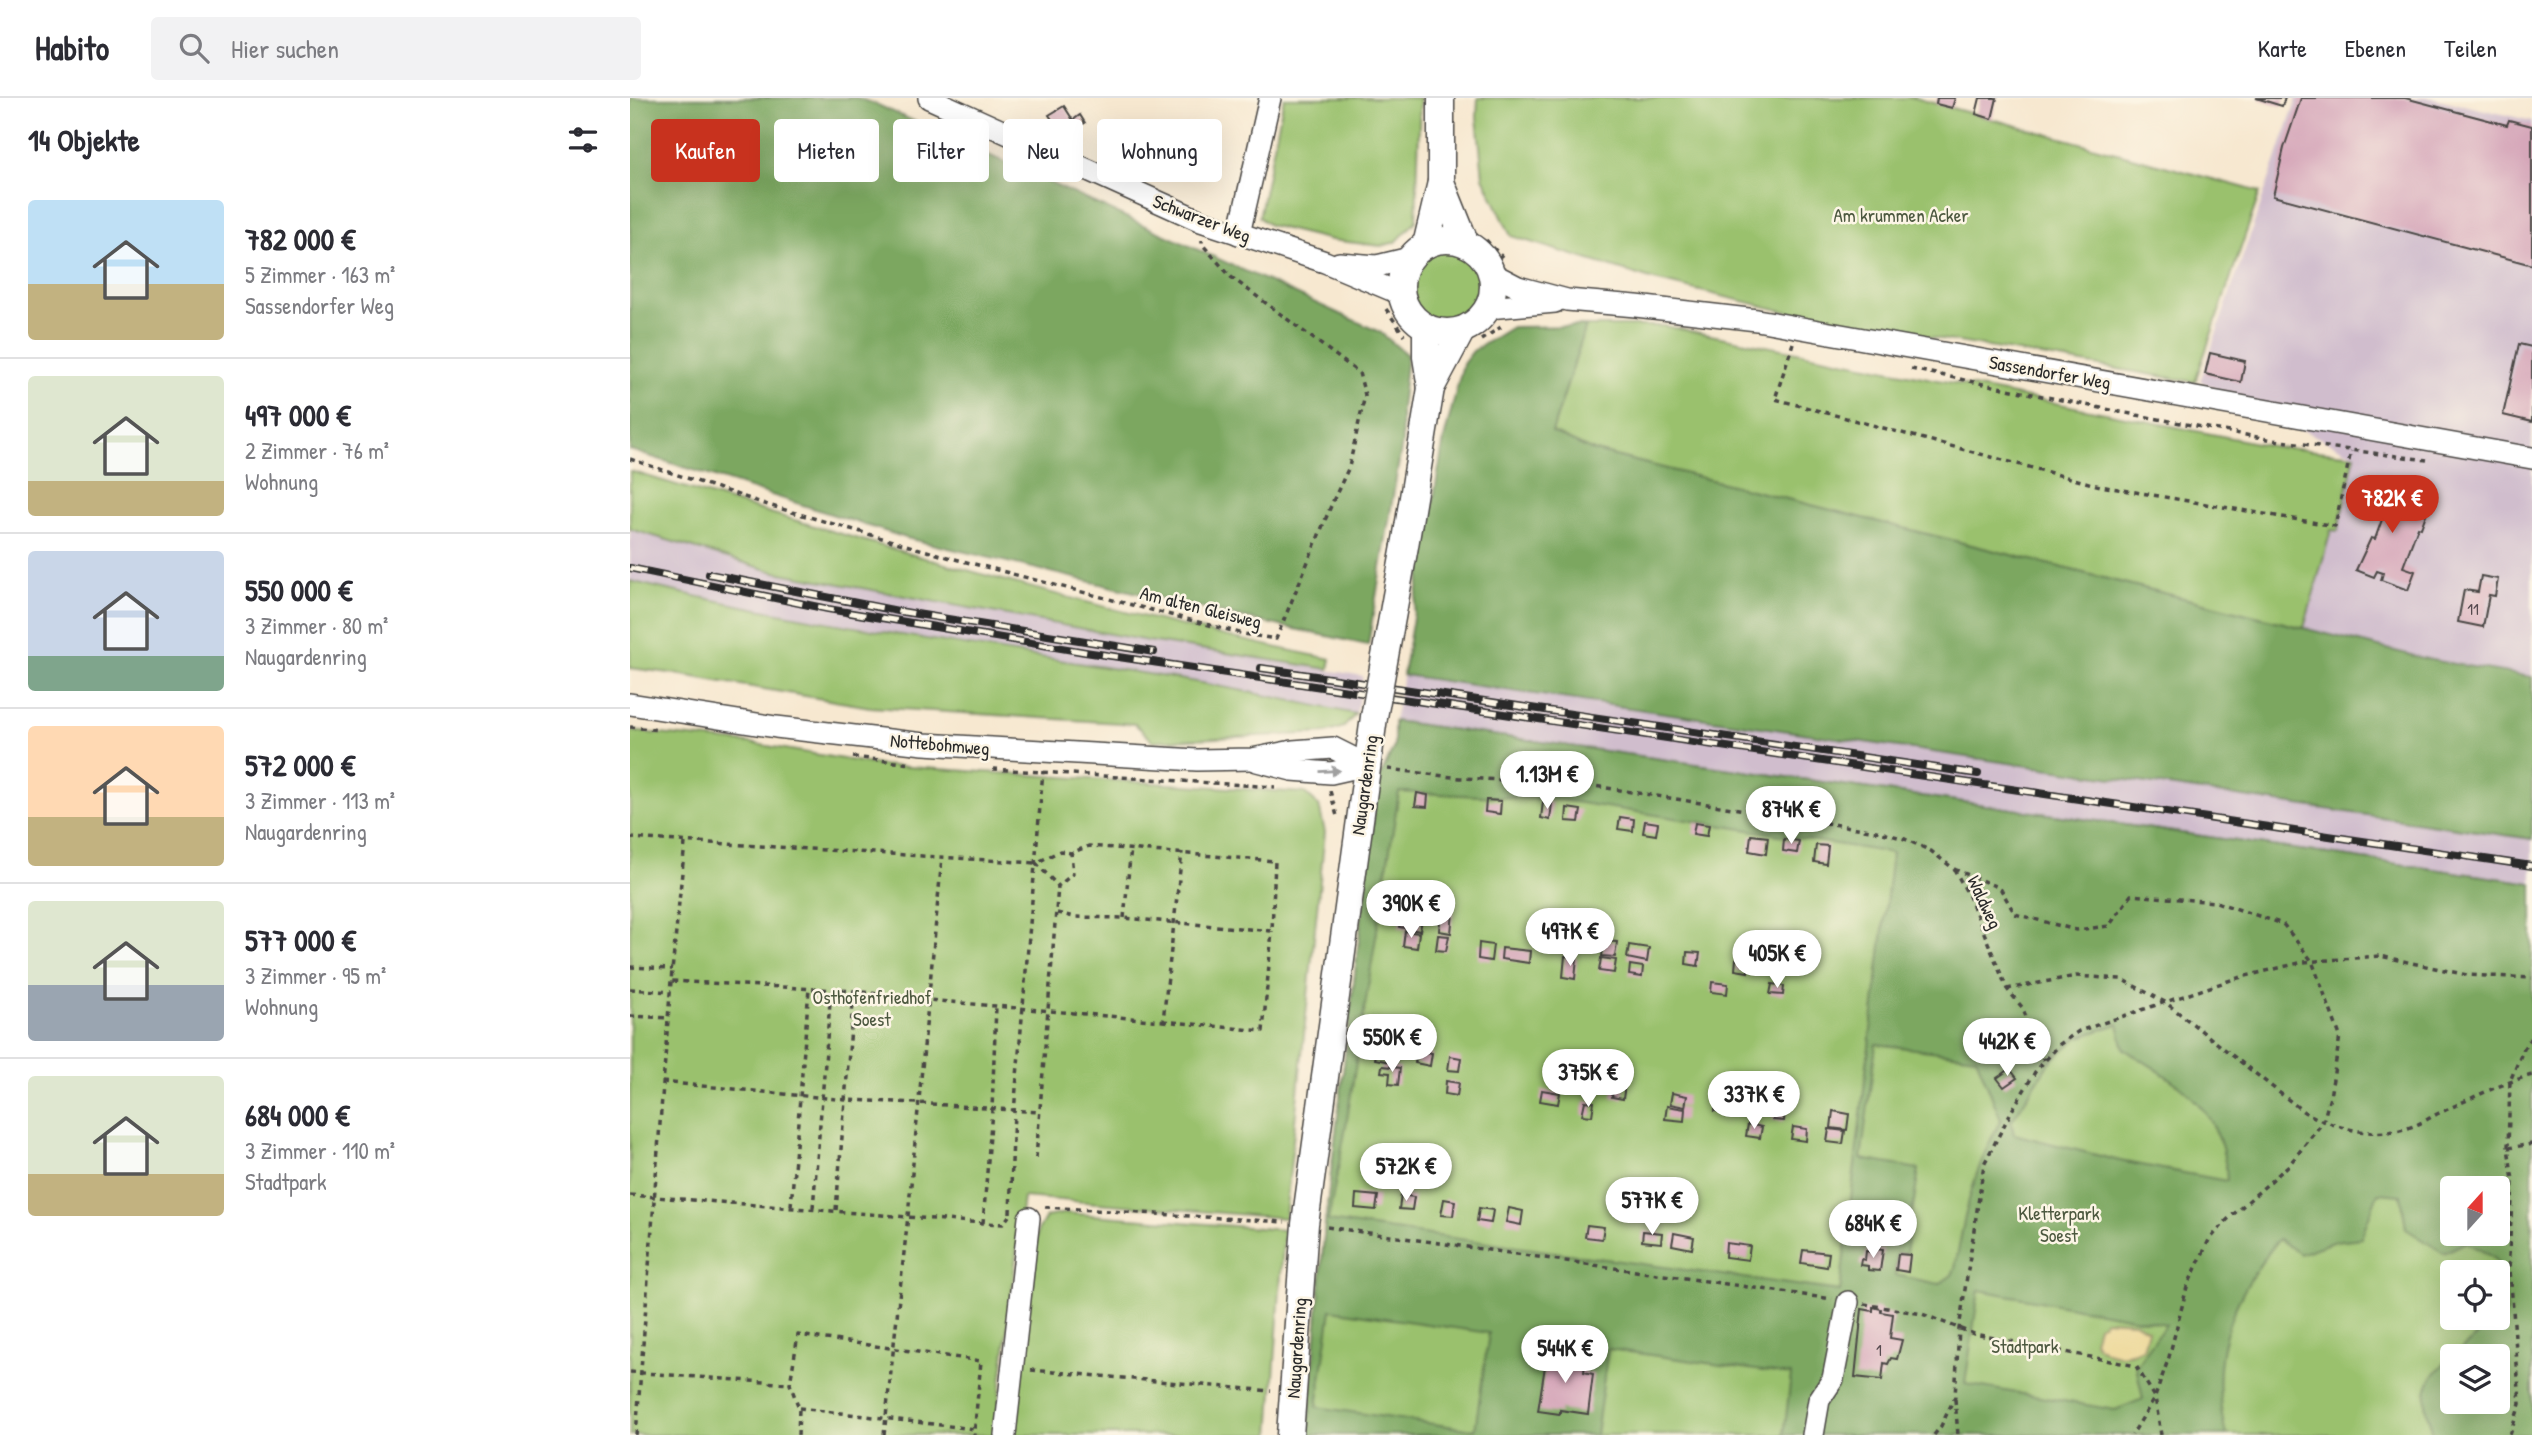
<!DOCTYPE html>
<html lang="de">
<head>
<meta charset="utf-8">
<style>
	body { margin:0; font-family:"Patrick Hand",sans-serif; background:#f2f2f3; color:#2b2b33; height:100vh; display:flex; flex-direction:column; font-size:26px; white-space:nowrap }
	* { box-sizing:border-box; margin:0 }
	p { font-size:23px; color:#7c7c81 }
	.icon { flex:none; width:38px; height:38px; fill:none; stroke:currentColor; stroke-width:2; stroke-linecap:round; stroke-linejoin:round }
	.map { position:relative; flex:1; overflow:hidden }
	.sheet { display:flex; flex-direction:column; background:#fff; width:630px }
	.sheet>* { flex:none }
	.guide { position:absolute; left:21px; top:21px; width:665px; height:63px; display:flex; gap:14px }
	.needle { width:46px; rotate:21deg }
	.buttons { position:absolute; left:1810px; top:1078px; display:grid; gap:14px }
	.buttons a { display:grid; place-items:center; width:70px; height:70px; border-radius:7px; background:#fff; box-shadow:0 7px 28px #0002; font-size:35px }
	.price { position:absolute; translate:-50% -60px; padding:0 16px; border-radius:24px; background:#fff; color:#222; font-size:23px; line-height:46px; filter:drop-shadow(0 2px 4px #0008) }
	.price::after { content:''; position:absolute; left:50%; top:42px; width:21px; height:16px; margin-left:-10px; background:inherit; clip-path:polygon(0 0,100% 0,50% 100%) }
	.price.active { background:#c8321e; color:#fff }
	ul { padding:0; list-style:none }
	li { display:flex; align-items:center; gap:21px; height:175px; padding:0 28px }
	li+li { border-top:2px solid #e1e1e2 }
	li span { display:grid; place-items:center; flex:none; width:196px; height:140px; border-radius:7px; color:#555 }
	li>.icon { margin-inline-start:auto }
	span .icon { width:84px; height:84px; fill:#fffc; stroke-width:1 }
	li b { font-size:30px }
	h2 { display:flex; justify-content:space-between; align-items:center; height:84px; padding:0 28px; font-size:30px }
	.tag { padding:0 24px; border-radius:7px; background:#fff; box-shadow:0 7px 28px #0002; font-size:24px; line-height:63px }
	.tag.active { background:#c8321e; color:#fff }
	header { display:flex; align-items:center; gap:42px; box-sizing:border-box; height:98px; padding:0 35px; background:#fff; border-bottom:2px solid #e1e1e2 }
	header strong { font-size:33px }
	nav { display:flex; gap:38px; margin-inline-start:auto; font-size:24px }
	.search { width:490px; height:63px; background:#f2f2f3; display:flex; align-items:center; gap:18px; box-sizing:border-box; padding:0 24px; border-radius:7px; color:#7c7c81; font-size:26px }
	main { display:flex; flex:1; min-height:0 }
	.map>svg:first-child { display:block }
	.industrial { fill:#d0bdcd }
	.green { fill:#9ac16d; stroke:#62764c; stroke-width:2; fill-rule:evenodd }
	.forest { fill:#7ba760; stroke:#536946; stroke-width:2; fill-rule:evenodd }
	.sand { fill:#eeda9e; stroke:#8c8264; stroke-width:2 }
	.building { fill:#d6a7ba }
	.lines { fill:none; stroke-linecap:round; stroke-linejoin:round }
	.minor-casing { stroke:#4a4744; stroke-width:24 }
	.major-casing { stroke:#4a4744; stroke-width:29 }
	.path { stroke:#4a4744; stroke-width:3.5; stroke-dasharray:5 5; stroke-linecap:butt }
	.minor { stroke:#fff; stroke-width:21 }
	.major { stroke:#fff; stroke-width:26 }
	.rail-casing { stroke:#2b2b2b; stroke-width:8 }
	.rail { stroke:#fcf5e5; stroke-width:5; stroke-dasharray:16; stroke-linecap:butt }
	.major-bridge-casing { stroke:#4a4744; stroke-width:29; stroke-linecap:butt }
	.major-bridge { stroke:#fff; stroke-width:26 }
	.oneway { fill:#a0a0a0 }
	.labels { text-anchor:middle; stroke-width:5; stroke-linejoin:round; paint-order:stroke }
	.number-label { font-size:16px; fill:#564a4f }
	.park-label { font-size:19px; fill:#4c583f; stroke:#fcf5e5 }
	.street-label { font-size:19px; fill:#2b2b2b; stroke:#fcf5e5 }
</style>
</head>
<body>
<header>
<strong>Habito</strong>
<div class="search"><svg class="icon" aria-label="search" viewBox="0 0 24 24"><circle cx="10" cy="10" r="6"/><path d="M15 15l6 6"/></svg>Hier suchen</div>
<nav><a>Karte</a><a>Ebenen</a><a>Teilen</a></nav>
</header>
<main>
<section class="sheet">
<h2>14 Objekte<svg class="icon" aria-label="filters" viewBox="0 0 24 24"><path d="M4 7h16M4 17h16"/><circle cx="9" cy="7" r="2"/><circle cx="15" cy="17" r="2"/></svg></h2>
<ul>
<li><span style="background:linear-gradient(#bfe0f5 60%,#c2b280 0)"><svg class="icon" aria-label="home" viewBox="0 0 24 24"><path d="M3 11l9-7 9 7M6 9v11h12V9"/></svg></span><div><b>782 000 €</b><p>5 Zimmer · 163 m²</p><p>Sassendorfer Weg</p></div></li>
<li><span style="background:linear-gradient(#dfe7d0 75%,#c2b280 0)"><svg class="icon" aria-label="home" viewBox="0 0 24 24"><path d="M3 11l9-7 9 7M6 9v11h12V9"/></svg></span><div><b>497 000 €</b><p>2 Zimmer · 76 m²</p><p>Wohnung</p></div></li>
<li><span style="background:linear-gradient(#c9d6e8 75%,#7fa58c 0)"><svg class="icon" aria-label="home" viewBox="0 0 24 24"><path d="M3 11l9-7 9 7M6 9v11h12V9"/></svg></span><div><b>550 000 €</b><p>3 Zimmer · 80 m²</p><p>Naugardenring</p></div></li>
<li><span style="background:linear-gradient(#ffd9b3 65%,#c2b280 0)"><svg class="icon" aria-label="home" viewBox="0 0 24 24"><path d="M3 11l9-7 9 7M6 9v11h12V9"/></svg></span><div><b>572 000 €</b><p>3 Zimmer · 113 m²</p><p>Naugardenring</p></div></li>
<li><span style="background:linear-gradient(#dfe7d0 60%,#9aa5b1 0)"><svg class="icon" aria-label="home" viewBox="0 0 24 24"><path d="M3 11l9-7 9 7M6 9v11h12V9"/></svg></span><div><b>577 000 €</b><p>3 Zimmer · 95 m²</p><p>Wohnung</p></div></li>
<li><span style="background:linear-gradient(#dfe7d0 70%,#c2b280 0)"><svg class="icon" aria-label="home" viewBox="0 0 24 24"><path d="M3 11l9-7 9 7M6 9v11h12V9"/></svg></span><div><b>684 000 €</b><p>3 Zimmer · 110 m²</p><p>Stadtpark</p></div></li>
</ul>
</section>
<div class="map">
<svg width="1902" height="1337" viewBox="0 0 1902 1337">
	<rect width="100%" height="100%" fill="#fcf5e5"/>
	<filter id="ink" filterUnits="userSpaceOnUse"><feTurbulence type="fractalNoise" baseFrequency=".0143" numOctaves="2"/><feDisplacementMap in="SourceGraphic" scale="14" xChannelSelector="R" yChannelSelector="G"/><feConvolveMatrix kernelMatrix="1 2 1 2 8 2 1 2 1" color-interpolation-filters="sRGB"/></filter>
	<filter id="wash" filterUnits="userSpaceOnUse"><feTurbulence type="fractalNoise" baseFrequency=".00686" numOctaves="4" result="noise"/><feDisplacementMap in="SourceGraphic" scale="28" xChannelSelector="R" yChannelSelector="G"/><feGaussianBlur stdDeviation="1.57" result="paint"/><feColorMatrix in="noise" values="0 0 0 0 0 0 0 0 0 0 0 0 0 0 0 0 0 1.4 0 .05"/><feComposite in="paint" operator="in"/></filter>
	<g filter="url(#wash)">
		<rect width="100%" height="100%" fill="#f7e8d0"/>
		<g class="industrial">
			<path d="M1667,0H1803L1902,23V579L1801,562L1674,530L1701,431L1707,433L1725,357L1570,283Z"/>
			<path d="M0,431L145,474L518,543L733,578L726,616L552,582L355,551L129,511L0,483Z"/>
			<path d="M773,577L1902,741V785L764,623Z"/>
		</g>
		<g class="green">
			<path d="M654,0H790L786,123L766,144L751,148L701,142L639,127L629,119Z"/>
			<path d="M848,0H1285L1630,94L1565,284L1175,218L1024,182L881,138L853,79L847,19Z"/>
			<circle cx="817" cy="189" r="38"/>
			<path d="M956,228H1035L1647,349L1725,357L1708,433L1701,432L1674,530L961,352L922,334Z"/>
			<path d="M0,373C232,443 464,513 701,561L699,571L518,543L145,474L0,431Z"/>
			<path d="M0,483C180,527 366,551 549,581C608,591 667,604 726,616L714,629L696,635L523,643L505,626L240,609L40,575L0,570Z"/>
			<path d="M764,623L1902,785V1337H678L695,1125L748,684L764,649ZM1822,1090H1867V1136H1822ZM1822,1174H1867V1220H1822ZM1822,1258H1867V1304H1822Z"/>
			<path d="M0,633L120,645L248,667L675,695L689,708L695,734L655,1120L393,1099L365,1337H0Z"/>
			<path d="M436,1115L654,1132L640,1337H382L408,1132L416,1119Z"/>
		</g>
		<g class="forest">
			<path d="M0,0H227L248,7L750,234L777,257L771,312L772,345L738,547L605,518L276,440L0,352Z"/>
			<path d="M956,228L922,334L961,352L1801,562L1902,579V741L773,577L814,341L833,266L843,253L882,229Z"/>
			<path d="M764,623L1902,785V1337H1803C1792,1297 1790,1287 1822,1258V1304H1867V1258H1822L1876,1215C1876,1203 1874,1172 1866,1163C1860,1155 1844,1150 1836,1144L1814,1155L1776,1131L1771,1097L1748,1095L1731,1140L1705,1143L1670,1156L1649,1141C1600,1202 1577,1259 1596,1337H1154L1161,1277L978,1251L966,1337H678L695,1125L748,684L764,649ZM769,694L932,702L1262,755L1210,1193L698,1123L715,1034ZM1488,926L1494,951C1550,986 1594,1010 1597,1083L1490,1063L1384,1036L1381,1024L1419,965L1447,940ZM1246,946L1346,959L1371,1022C1343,1072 1335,1114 1325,1170L1322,1177L1309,1186L1265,1177L1267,1155H1276L1289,1071L1231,1061ZM1822,1090H1867V1136H1822ZM1349,1192L1536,1226L1506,1268L1513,1301L1485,1312L1335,1286ZM701,1212L859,1235L845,1332L687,1309Z"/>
		</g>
		<path class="sand" d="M1476,1222L1505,1224L1518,1232L1513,1251C1496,1259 1476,1260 1464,1243L1468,1228Z"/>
		<g id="blocks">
			<g class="building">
				<path d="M1307,0H1325L1322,10L1306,6Z"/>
				<path d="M1350,0H1367L1362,21L1346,16Z"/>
				<path d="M1626,0H1655L1652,8Z"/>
				<path d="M1671,0H1775L1877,27L1879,22L1902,28V167L1643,98L1654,50Z"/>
				<path d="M434,8L443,22L450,17L455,25L439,34L434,27L428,30L419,17Z"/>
				<path d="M1889,246L1902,249V324L1873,317Z"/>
				<path d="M1580,255L1615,263L1611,284L1575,276Z"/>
				<path d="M1738,383L1775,396L1772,402L1779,405L1780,401L1799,408L1791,430L1788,429L1773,469L1785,473L1778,492L1751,482L1753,475L1747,473L1744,479L1726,472L1741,440L1745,441L1755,413L1730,404Z"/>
				<path d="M1851,478L1868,481L1865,498L1859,497L1853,529L1828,524L1834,492L1848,494Z"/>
				<path d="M787,695L798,697L797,709L785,708Z"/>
				<path d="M856,702L871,703L870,716L855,714Z"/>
				<path d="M913,704L922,705L920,722L911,720Z"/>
				<path d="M937,710L951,712L949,724L936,723Z"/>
				<path d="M990,719L1004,721L1003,733L988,731Z"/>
				<path d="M1015,723L1028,725L1026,737L1013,735Z"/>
				<path d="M1065,725L1079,727L1077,738L1063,736Z"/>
				<path d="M1121,737L1138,739L1136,756L1119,753Z"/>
				<path d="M1154,741L1169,743L1167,755L1153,753Z"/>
				<path d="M1186,747L1198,748L1196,766L1184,764Z"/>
				<path d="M811,813L823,814L821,835L809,833Z"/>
				<path d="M771,817L792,820L790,833L769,829Z"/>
				<path d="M775,833L789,835L787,850L773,848Z"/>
				<path d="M808,837L819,838L816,853L806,852Z"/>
				<path d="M974,843L987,844L985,859L972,858Z"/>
				<path d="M849,845L863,847L861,863L848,861Z"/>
				<path d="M999,847L1019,850L1017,864L997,860Z"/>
				<path d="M872,850L900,853L899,865L871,861Z"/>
				<path d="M1057,854L1070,855L1068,868L1056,866Z"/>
				<path d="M935,858L947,860L945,881L933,879Z"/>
				<path d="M971,860L986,862L984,875L969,873Z"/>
				<path d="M1106,861L1119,863L1118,874L1105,872Z"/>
				<path d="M1000,867L1013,869L1012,879L999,877Z"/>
				<path d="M1082,884L1098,886L1097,896L1081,894Z"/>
				<path d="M1142,886L1154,888L1153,897L1140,896Z"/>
				<path d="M747,951L768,955L766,965L745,961Z"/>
				<path d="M795,954L802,955L800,968L785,965L787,955L794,956Z"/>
				<path d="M820,958L831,960L829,973L818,972Z"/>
				<path d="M752,968L770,970L768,987L759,986L760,975L751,974Z"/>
				<path d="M1380,971L1387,980L1374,989L1367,980Z"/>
				<path d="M958,977L968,978L966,996L956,995Z"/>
				<path d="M816,983L829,985L827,998L815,996Z"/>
				<path d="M984,984L995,986L993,1001L982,999Z"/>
				<path d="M912,992L930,995L928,1006L910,1003Z"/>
				<path d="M1042,995L1057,998L1055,1009L1040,1006Z"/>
				<path d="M1087,996L1099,998L1098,1014L1085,1013Z"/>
				<path d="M955,1003L964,1004L962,1018L952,1017Z"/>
				<path d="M1145,1005L1156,1007L1154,1023L1143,1022Z"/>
				<path d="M1037,1008L1055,1011L1054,1023L1035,1021Z"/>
				<path d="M1203,1013L1219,1016L1217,1032L1201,1030Z"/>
				<path d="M1118,1026L1132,1029L1130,1040L1116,1038Z"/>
				<path d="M1163,1029L1177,1031L1176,1043L1161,1041Z"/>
				<path d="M1199,1031L1215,1033L1213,1046L1197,1044Z"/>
				<path d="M726,1096L748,1098L746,1112L725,1110Z"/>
				<path d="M771,1097L784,1099L782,1112L769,1111Z"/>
				<path d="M814,1101L825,1103L823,1118L811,1117Z"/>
				<path d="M849,1110L863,1112L861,1125L847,1123Z"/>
				<path d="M879,1110L893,1113L891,1127L876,1124Z"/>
				<path d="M957,1127L974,1129L972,1141L955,1139Z"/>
				<path d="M1013,1133L1032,1135L1031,1145L1012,1143Z"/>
				<path d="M1044,1135L1064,1139L1062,1151L1042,1147Z"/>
				<path d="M1096,1145L1120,1148L1118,1162L1095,1159Z"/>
				<path d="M1241,1150L1253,1152L1250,1173L1238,1172V1168L1230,1167L1231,1161L1235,1162L1236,1153L1241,1154Z"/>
				<path d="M1173,1152L1199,1155L1197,1169L1171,1165Z"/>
				<path d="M1268,1156L1280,1157L1278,1174L1266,1172Z"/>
				<path d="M1243,1209L1251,1211V1214L1263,1216L1260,1240L1272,1242L1267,1261L1261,1260L1258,1266L1254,1265L1252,1282L1225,1279L1232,1211L1243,1213Z"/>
				<path d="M917,1255L956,1260L954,1274L963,1276L958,1316L930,1312V1316L908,1313Z"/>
			</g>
		</g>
	</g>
	<g filter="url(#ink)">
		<use href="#blocks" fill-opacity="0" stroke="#4a4744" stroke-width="2"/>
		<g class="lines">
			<defs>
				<g id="minor">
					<path d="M299,0L571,123L695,164L771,196"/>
					<path d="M609,136L640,0"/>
					<path d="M709,165L747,168L780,160"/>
					<path d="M861,175L888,189L937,202L1006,208L1127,222L1902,360"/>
					<path d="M858,210L925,204"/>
					<path d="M0,606L146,629L294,646L567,662L622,661L663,653L703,650L737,667"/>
					<path d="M627,663L662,672L701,675L737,667"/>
					<path d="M375,1337L399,1120"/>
					<path d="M1183,1337L1189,1302L1203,1281L1218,1204"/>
				</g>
				<g id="major">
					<path d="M811,84L836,146"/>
					<circle cx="817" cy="188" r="46"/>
					<path d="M796,147L811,84V0"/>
					<path d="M796,230V259L801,290"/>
					<path d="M775,448L801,290L832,232"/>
					<path d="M660,1337L675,1126L744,619"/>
				</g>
			</defs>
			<use href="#minor" class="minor-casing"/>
			<use href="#major" class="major-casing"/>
			<g class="path">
				<path d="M856,142L872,159"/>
				<path d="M756,211L774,237"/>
				<path d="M851,242L871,229"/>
				<path d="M1163,245L1145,301L1470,388L1705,428L1721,353"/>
				<path d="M1281,271L1485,313L1643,342L1797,362"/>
				<path d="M0,361L138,407L321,460L614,536L646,541L703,403L719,369L735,297L729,275L601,179L572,146V142"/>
				<path d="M0,629L29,632"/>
				<path d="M223,659L282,666"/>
				<path d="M363,671L645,689"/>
				<path d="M758,671L830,680L952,686L1246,733L1275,741L1301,753L1324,771L1339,798L1377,891L1392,909L1414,962"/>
				<path d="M700,693L707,718"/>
				<path d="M0,740L406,765"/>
				<path d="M55,745L41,883L224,893L298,902L533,923L552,754"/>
				<path d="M1324,771L1370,790L1385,816L1446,832L1479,828L1501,797L1586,804L1653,826L1682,863L1710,938L1700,999L1693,1024L1659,1067L1597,1122L1579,1142L1557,1189L1539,1259L1525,1299L1502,1337"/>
				<path d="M427,815L444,819L494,820L642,833L645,763L459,748L441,755L430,753L406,765L428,788"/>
				<path d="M494,820L501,750"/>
				<path d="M0,869L42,871"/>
				<path d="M0,891L41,894"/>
				<path d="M1377,891L1446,878L1491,881L1535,904L1674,1014C1705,1030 1742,1041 1778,1030C1788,1027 1798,1021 1807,1016C1838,1002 1869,986 1902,977"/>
				<path d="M0,918L38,920"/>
				<path d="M533,923L633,933L642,833"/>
				<path d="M32,984L216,1002L289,1005L409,1014"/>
				<path d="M1878,1050L1902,1046"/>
				<path d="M406,1060L428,788L443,776L441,755"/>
				<path d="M0,1097L353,1125L373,1126L379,1118"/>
				<path d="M161,1108L179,891"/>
				<path d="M415,1109L655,1124"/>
				<path d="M183,1110L201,892"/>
				<path d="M206,1112L224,893"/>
				<path d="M380,1115L384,1014L413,673"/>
				<path d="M353,1125L362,1012L366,908"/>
				<path d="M697,1129L1202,1201"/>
				<path d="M1234,1206L1292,1216L1344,1236L1506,1268L1525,1299L1531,1337"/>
				<path d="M401,1272L641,1293"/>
				<path d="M0,1274L160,1286"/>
				<path d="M1325,1301L1328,1337"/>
				<path d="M169,1310L344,1331"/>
				<path d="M6,1337L41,883"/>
				<path d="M168,1337L169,1310L160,1286L168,1237L351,1263L344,1337"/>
				<path d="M254,1337L278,1118L312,759"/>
				<path d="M1304,1337L1311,1328L1325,1299L1329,1231L1354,1066L1381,1014L1405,974L1430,946L1449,933L1604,881L1673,864L1750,858L1837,877L1902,880"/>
				<path d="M1880,1337L1890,1306L1879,1158L1883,1082L1878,1050L1880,983L1894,950L1902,938"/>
			</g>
			<use href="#minor" class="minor"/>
			<use href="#major" class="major"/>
			<defs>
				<g id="rail">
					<path d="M0,470L198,511L455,554L1902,768"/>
					<path d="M79,476L268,513L524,554"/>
					<path d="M631,570L1348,676"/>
				</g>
			</defs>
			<use href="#rail" class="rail-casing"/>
			<use href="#rail" class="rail"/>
			<defs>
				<path id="major-bridge" d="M744,619L775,448"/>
			</defs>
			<use href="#major-bridge" class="major-bridge-casing"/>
			<use href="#major-bridge" class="major-bridge"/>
		</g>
		<defs><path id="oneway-solid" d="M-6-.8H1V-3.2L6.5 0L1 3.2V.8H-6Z" transform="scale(1.75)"/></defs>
		<use class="oneway" href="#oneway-solid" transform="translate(700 673) rotate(-3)"/>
	</g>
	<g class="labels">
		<g class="number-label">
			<text x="1843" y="517">11</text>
			<text x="1249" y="1258">1</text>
		</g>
		<g class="park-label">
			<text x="1271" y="124">Am krummen Acker</text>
			<text x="242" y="906">Osthofenfriedhof<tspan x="242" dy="22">Soest</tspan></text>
			<text x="1429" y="1122">Kletterpark<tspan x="1429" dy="22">Soest</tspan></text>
			<text x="1395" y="1255">Stadtpark</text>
		</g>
		<g class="street-label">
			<text transform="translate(572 120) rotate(21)" y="7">Schwarzer Weg</text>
			<text transform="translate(1420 274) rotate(10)" y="7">Sassendorfer Weg</text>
			<text transform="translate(571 509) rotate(14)" y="7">Am alten Gleisweg</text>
			<text transform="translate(310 646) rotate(5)" y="7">Nottebohmweg</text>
			<text transform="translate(734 687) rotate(-82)" y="7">Naugardenring</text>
			<text transform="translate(1355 804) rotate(65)" y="7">Waldweg</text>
			<text transform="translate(666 1250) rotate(-86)" y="7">Naugardenring</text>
		</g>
	</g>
</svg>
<div class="buttons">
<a><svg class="needle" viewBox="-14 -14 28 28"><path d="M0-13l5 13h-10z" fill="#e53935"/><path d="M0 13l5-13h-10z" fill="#7c7c81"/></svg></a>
<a><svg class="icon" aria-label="locate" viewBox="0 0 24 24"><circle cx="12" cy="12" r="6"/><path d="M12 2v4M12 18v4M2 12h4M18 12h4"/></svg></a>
<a><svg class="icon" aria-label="layers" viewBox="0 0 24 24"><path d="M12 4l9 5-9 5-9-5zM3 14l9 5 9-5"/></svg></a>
</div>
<b class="price active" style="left:1762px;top:437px">782K €</b>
<b class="price" style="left:917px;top:713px">1.13M €</b>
<b class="price" style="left:1161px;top:748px">874K €</b>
<b class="price" style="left:781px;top:842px">390K €</b>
<b class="price" style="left:940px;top:870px">497K €</b>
<b class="price" style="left:1147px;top:892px">405K €</b>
<b class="price" style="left:762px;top:976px">550K €</b>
<b class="price" style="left:1377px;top:980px">442K €</b>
<b class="price" style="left:958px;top:1011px">375K €</b>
<b class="price" style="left:1124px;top:1033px">337K €</b>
<b class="price" style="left:776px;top:1105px">572K €</b>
<b class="price" style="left:1022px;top:1139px">577K €</b>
<b class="price" style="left:1243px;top:1162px">684K €</b>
<b class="price" style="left:935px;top:1287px">544K €</b>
<div class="guide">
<a class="tag active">Kaufen</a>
<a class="tag">Mieten</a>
<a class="tag">Filter</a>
<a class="tag">Neu</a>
<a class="tag">Wohnung</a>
</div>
</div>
</main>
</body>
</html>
